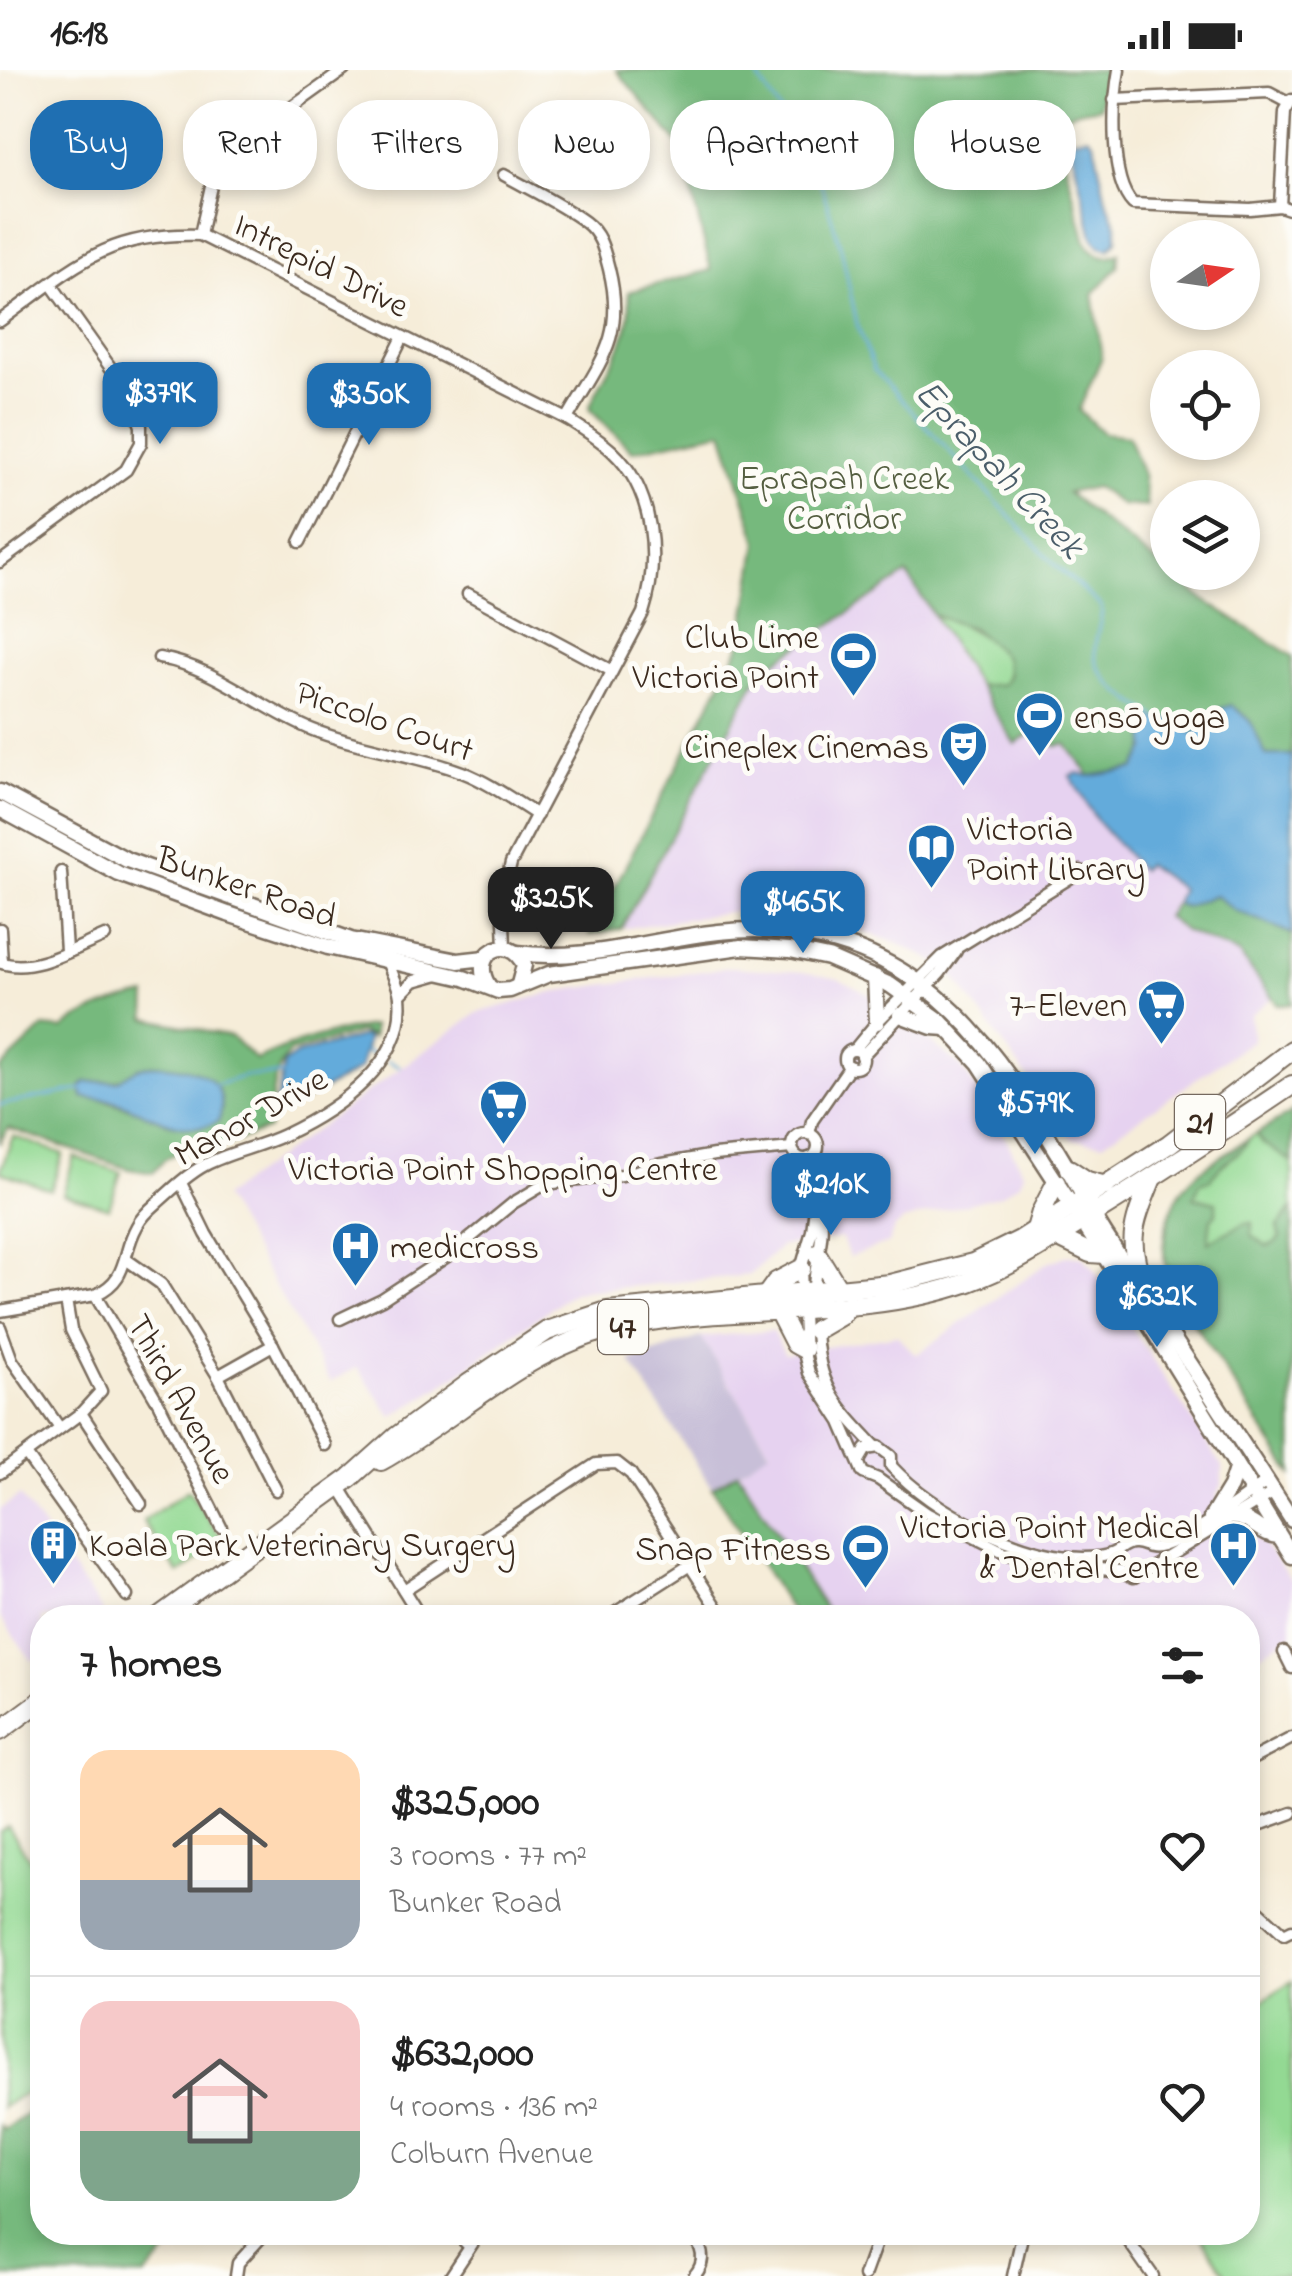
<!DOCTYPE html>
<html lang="en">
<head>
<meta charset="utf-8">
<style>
	body { margin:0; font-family:"Indie Flower",sans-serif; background:#f2f2f2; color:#222; height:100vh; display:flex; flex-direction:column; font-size:38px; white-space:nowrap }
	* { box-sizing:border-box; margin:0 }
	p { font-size:32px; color:#767676 }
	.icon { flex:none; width:55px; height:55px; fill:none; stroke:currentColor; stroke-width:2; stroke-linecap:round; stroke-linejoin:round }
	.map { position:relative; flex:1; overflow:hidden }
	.panel { position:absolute; left:30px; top:1535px; width:1230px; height:640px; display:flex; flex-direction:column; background:#fff; border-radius:40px; box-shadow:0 5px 15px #0003 }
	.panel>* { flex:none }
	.top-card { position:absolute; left:30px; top:30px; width:1232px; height:90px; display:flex; gap:20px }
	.needle { width:65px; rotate:77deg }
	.controls { position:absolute; left:1150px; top:150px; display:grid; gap:20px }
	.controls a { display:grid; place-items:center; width:110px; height:110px; border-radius:50%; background:#fff; box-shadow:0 5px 15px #0003; font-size:50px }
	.price { position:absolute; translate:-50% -85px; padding:0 22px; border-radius:20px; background:#1f6fb2; color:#fff; font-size:32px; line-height:65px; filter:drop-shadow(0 2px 5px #0008) }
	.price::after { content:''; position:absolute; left:50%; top:60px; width:30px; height:22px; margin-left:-15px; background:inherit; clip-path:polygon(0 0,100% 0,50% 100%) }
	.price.current { background:#222; color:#fff }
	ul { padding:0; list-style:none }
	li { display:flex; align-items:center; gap:30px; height:250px; padding:0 50px }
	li+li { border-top:2px solid #e0e0e0 }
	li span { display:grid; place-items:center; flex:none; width:280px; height:200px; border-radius:30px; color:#555 }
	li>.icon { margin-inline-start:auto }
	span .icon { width:120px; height:120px; fill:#fffc; stroke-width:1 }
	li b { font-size:42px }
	h2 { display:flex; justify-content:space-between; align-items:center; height:120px; padding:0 50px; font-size:42px }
	.pill { padding:0 35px; border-radius:40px; background:#fff; box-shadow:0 5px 15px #0003; font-size:35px; line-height:90px }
	.pill.current { background:#1f6fb2; color:#fff }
	.status { display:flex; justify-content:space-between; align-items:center; height:70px; padding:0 50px; background:#fff; direction:ltr }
	.status svg { height:28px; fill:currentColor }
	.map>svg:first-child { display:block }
	.built { fill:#e6d2f0 }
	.industrial { fill:#c8bfd8 }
	.green { fill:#93d993; stroke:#678258; stroke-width:2.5 }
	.forest { fill:#76b97d; stroke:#58724e; stroke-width:2.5; fill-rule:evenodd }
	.water { fill:#64abdb; stroke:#506a7c; stroke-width:2.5 }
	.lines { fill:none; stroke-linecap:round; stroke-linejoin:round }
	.stream { stroke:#64abdb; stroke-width:2.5 }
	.minor-casing { stroke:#7c6e5f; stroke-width:15 }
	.secondary-casing { stroke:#7c6e5f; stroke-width:19 }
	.trunk-casing { stroke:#7c6e5f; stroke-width:22 }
	.minor { stroke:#fff; stroke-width:10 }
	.secondary { stroke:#fff; stroke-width:14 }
	.trunk { stroke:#fff; stroke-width:18 }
	.labels { text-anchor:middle; stroke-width:10; stroke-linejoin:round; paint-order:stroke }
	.shield { fill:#fdfcf7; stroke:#75695f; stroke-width:2.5 }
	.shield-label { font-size:32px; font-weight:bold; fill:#3b2a1e }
	.street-label { font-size:35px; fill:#3b2a1e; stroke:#fdfcf7 }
	.park-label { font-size:35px; fill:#555f41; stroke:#fdfcf7 }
	.poi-label { font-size:35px; fill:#3b2a1e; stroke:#fdfcf7; text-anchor:end }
	.water-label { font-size:38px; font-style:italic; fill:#4b5e6a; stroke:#fdfcf7 }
</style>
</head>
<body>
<div class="status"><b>16:18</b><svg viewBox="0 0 49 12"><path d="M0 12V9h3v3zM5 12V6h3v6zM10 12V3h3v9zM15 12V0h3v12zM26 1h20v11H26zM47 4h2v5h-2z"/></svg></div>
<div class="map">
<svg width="1292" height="2206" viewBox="0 0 1292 2206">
	<rect width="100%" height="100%" fill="#fdfcf7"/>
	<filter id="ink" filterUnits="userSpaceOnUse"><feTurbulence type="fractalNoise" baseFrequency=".01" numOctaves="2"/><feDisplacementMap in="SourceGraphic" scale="20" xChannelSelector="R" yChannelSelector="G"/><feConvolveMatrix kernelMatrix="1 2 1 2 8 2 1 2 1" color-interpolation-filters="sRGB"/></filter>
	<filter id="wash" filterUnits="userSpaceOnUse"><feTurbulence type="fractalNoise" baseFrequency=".0048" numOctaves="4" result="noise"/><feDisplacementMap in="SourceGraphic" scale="40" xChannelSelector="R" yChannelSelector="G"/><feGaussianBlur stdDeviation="2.25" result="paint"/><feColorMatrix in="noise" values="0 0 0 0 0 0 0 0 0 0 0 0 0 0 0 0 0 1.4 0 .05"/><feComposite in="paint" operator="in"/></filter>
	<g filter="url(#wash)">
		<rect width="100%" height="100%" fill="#f6edd9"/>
		<g class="built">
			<path d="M948,477L1068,678L1090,706L1145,794L1181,819L1166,847L1185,861L1239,884L1272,928L1250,945L1253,970L1103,1073L1072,1069L956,909L934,891L894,872L830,851L748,839L621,859L760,602Z"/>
			<path d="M731,897L803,902L839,909L884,932L960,996L990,1038L1024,1103L1020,1112L1001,1125L903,1151L894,1159L888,1173L849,1187L842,1168L781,1176L750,1205L573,1222L456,1306L392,1347L357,1297L331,1312L223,1127L477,943L559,921Z"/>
			<path d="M1066,1186H1081L1091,1195L1222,1396V1415L1216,1426L1237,1459L1247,1461L1264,1475L1292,1511V1564L1248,1593V1548L830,1547L738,1402L770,1380L701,1267L772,1261L785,1284L897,1265L916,1285L1047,1193Z"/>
			<path d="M20,1426L103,1542L96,1547L42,1548V1584L32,1591L0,1546V1439Z"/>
		</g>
		<path class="industrial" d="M701,1267L770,1381L712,1418L630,1291Z"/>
		<g class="green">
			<path d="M933,545C959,552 1025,579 1003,614L978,616Z"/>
			<path d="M1292,1042V1404L1172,1219C1135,1122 1226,1084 1292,1042Z"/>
			<path d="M13,1066L63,1084L51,1120L0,1102Z"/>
			<path d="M74,1087L121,1102L109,1138L63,1124Z"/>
			<path d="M188,1420L224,1471L179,1504L143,1451Z"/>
			<path d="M8,1756L42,1808V2011L2,2038L0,1761Z"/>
			<path d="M1292,1911V2206H1227L1199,2163L1248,2162V1940Z"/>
		</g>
		<g class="forest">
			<path d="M616,0H1106L1100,37C1083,40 1065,40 1056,58L1086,172C1095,185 1104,190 1119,183L1118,197L1093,224L1102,287L1079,340L1103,363L1128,366L1143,405L1147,437L1121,435L1096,417L1067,423L1204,530L1292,586V685L1266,686L1250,651L1210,642L1194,663L1170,649L1134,699L1090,706L1066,674L1055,676L1045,661L1037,659L1015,674L978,616L1003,614L1008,606L1005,588L997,579L972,558L933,545L907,504L760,602L621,859L590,864L741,574L758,472L723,361L632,381L589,339C603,300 638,265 628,222L711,200L680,76Z"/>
			<path d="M1215,825L1234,840L1292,864V934L1278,935L1239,884L1185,861L1166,847L1175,833L1185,837Z"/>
			<path d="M147,925L146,948L232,967L256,990C294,972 331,961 373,956V968L360,962L290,982C271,1002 272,1033 268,1059L210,1081L201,1069L164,1090L153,1103L129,1099L8,1058L0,1072V999L44,957L63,959C82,942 122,929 147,925ZM153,995L218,1019L222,1039L169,1054L150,1044L82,1023L81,1018C93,1009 100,1015 113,1011C128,1008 138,998 153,995Z"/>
			<path d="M1292,1042V1092L1263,1073L1257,1064Z"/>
			<path d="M1249,1069C1240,1087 1219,1092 1210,1110L1200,1113L1194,1127L1216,1132V1144L1211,1149L1208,1172L1245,1153H1252V1165L1267,1176L1275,1173L1280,1167L1277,1158L1292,1138V1404L1172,1219C1157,1178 1166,1127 1201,1100C1215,1089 1233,1079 1249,1069Z"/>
			<path d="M738,1402L830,1547H795L712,1418Z"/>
			<path d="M42,2033V2162L186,2163L145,2206H0V2055L4,2060Z"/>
		</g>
		<g class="water">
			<path d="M1088,66L1094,72L1106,129L1117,155V171L1109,179L1099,176L1093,167L1069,69Z"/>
			<path d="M1232,635L1250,651L1266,685H1292V864L1234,840L1215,825L1185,837L1175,833L1181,819L1146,794L1141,800L1138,797L1097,751L1070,706L1078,703L1090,706L1134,699L1146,679L1145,650L1170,649L1194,663L1210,642Z"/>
			<path d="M362,966L368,968L360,999L286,1041L274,1043L284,993L297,984Z"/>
			<path d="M153,995C188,996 233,1004 219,1051C184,1070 148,1042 114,1031C103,1028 93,1030 83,1027L81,1017L85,1012L117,1011L138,998Z"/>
		</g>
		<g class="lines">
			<g class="stream">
				<path d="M753,0L815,95L841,178L857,254L874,300L1055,495L1102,537C1102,552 1096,563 1095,578C1092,611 1136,632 1158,649"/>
				<path d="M365,981L380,988"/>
				<path d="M388,991L400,997"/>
				<path d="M216,1015L245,1006L282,1005"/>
				<path d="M0,1035L83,1019"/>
			</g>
		</g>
	</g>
	<g filter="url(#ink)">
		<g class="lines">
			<defs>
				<g id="minor">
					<path d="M1119,0C1113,32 1109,110 1133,134L1250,139L1280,136L1292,140"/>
					<path d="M1114,30L1269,23L1288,33"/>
					<path d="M504,105C531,120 561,134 585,152C601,164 604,180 609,199C626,267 600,292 567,349"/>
					<path d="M1280,136L1285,42L1292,30"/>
					<path d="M200,165L213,107L228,83L344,0"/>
					<path d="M0,251C73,198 104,162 200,165L567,349C583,359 598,368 612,381C655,421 660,490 643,543L511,793L503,827L505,878"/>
					<path d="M300,472L403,267"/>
					<path d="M0,492L126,400L141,373V356L130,325L51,214"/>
					<path d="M468,524L612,601"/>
					<path d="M159,588C214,596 262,640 313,660C361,679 414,684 462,702C488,712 513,730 537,745"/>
					<path d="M61,802L66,881"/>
					<path d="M0,859L2,893"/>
					<path d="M0,892C32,905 75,878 105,866"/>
					<path d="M401,924L414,911L439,904"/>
					<path d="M854,980L877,952L942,887L1081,801"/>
					<circle cx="854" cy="989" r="9"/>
					<path d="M862,986L940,903L956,881"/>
					<circle cx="805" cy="1076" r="13"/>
					<path d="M809,1064L812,1051L850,996"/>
					<path d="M809,1088L816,1129L812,1161L801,1199L805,1287L809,1303L841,1352L863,1403L878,1409L928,1444L1008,1484L1041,1493L1120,1501L1134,1507L1274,1422"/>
					<path d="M181,1113L206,1164L273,1275L325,1375"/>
					<path d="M127,1190L161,1214L218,1306L276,1420"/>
					<path d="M95,1225L159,1334L221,1457"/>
					<path d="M814,1225C812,1192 831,1161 816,1130"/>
					<path d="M0,1241L95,1225C130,1209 121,1184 137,1156C141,1148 150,1139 157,1133C171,1120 188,1104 205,1095C230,1082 259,1077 284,1065C337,1040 407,993 400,927C399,915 391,902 387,891"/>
					<path d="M340,1249L382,1229L452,1183L513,1133L545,1114L622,1105L657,1095L714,1085L792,1078"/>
					<path d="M0,1257L12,1290L59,1357"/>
					<path d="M816,1257C817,1315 836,1335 875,1376"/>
					<path d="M218,1306L273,1275"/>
					<path d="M81,1343L141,1434"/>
					<path d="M27,1386L127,1526"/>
					<path d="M859,1391L866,1379L879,1377L891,1386V1396C934,1442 1019,1486 1083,1488C1093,1488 1104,1487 1113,1483C1120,1480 1124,1473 1133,1473C1145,1472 1146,1481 1162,1476C1199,1464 1234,1433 1267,1412"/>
					<path d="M0,1403L81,1343L101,1321L71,1260L66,1230"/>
					<path d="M339,1416L421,1548"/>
					<path d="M404,1520L596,1394L617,1393L631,1404L724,1548"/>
					<path d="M607,1548L690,1495"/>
					<path d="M1284,1582L1292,1598"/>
					<path d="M1248,1691L1292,1668"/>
					<path d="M1248,1759L1292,1743"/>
					<path d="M1248,1831L1284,1864L1292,1860"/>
					<path d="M455,2162L469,2176"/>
					<path d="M689,2162C702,2175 708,2191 694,2206"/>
					<path d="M1122,2162L1153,2206"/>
					<path d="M236,2206L238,2193L266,2162"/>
					<path d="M451,2206L480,2162"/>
					<path d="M864,2206L880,2162"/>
					<path d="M1013,2206L1023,2162"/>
				</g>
				<g id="secondary">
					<path d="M0,722L127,790L351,870L458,891L485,888"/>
					<path d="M0,739L119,804L228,844L328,877L464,908L498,921L510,920L549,904L741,877L790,880L828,888L890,915L939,950L979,993L1152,1259L1292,1486"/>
					<path d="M517,883C608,895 695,850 787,862C931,880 996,979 1065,1094C1079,1117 1091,1143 1106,1166C1168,1261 1231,1355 1292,1450"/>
					<path d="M875,907L877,952"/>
					<path d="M488,915C469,884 508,861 524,895L519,914"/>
					<path d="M900,945L932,957L947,958"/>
					<path d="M1232,1447C1252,1447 1261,1465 1278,1466"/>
					<path d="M1211,1448L1230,1417L1236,1399"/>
				</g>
				<g id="trunk">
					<path d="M1069,1099L1087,1111L1106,1116"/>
					<path d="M1036,1159L1041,1142L1056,1113"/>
					<path d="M1057,1167L1090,1183L1105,1184"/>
					<path d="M817,1184L838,1218"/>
					<path d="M768,1223L776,1212L801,1199"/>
					<path d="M1147,1225C1126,1170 1131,1160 1152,1108"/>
					<path d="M777,1239L795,1274L804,1279"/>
					<path d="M816,1260L840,1246L850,1234"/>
					<path d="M381,1391C457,1348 524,1280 610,1259C727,1231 854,1252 969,1212C1015,1196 1054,1168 1095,1143C1162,1102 1227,1059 1292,1015"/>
					<path d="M157,1548L350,1408L397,1366L468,1314L547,1261L607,1241L890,1214L973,1193L1020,1170L1169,1074L1292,980"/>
					<path d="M0,1661L42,1630"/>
				</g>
			</defs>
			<use href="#minor" class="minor-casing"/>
			<use href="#secondary" class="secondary-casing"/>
			<use href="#trunk" class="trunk-casing"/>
			<use href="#minor" class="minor"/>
			<use href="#secondary" class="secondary"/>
			<use href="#trunk" class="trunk"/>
		</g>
	</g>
	<defs>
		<symbol id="stadium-pin" viewBox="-11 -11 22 30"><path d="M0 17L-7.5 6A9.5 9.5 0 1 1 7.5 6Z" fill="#1f6fb2" stroke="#fdfcf7"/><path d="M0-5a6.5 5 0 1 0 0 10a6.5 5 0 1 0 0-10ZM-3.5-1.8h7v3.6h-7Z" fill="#fff"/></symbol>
		<symbol id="theatre-pin" viewBox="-11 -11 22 30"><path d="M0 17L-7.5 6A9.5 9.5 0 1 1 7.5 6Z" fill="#1f6fb2" stroke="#fdfcf7"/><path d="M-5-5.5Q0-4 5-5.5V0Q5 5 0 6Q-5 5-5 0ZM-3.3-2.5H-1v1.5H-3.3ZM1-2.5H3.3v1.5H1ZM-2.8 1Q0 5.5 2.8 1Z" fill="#fff"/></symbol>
		<symbol id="library-pin" viewBox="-11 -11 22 30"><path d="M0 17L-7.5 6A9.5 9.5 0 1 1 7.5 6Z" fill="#1f6fb2" stroke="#fdfcf7"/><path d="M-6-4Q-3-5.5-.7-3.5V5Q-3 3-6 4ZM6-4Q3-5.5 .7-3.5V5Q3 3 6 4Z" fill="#fff"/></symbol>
		<symbol id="supermarket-pin" viewBox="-11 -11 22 30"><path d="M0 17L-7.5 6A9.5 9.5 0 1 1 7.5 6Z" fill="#1f6fb2" stroke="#fdfcf7"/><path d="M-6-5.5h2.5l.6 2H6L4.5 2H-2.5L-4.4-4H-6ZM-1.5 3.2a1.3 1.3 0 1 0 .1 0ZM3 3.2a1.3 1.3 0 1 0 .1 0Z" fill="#fff"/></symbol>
		<symbol id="hospital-pin" viewBox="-11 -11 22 30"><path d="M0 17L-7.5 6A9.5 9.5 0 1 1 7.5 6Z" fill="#1f6fb2" stroke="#fdfcf7"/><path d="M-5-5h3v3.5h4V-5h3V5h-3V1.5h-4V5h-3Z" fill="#fff"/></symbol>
		<symbol id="building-pin" viewBox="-11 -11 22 30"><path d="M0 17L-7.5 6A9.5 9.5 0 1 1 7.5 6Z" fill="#1f6fb2" stroke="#fdfcf7"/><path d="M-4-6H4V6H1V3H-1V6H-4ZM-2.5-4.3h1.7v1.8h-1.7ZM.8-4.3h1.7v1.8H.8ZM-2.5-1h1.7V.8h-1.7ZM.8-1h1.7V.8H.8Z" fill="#fff"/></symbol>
	</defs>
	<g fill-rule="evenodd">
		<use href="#stadium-pin" x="826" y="558" width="55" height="75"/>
		<use href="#stadium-pin" x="1012" y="618" width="55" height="75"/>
		<use href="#theatre-pin" x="936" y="648" width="55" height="75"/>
		<use href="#library-pin" x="904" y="750" width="55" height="75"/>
		<use href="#supermarket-pin" x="1134" y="906" width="55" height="75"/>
		<use href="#supermarket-pin" x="476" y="1006" width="55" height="75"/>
		<use href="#hospital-pin" x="328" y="1148" width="55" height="75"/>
		<use href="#building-pin" x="26" y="1446" width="55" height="75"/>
		<use href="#hospital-pin" x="1206" y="1448" width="55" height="75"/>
		<use href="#stadium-pin" x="838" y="1450" width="55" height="75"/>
	</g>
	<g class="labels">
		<g class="shield">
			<rect x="1175" y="1025" width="50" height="54" rx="8"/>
			<rect x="598" y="1230" width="50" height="54" rx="8"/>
		</g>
		<g class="shield-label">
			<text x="1200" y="1063">21</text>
			<text x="623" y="1268">47</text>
		</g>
		<g class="street-label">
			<text transform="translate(322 194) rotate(27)" y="12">Intrepid Drive</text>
			<text transform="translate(385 650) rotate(19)" y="12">Piccolo Court</text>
			<text transform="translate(247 816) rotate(19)" y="12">Bunker Road</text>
			<text transform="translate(250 1046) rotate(-29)" y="12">Manor Drive</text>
			<text transform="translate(182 1328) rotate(61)" y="12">Third Avenue</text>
		</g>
		<g class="park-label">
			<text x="844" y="419">Eprapah Creek<tspan x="844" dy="40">Corridor</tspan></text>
		</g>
		<g class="poi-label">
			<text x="819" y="578">Club Lime<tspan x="819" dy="40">Victoria Point</tspan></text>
			<text x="1074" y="658" text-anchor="start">ensō yoga</text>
			<text x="929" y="688">Cineplex Cinemas</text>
			<text x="967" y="770" text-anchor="start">Victoria<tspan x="967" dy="40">Point Library</tspan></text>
			<text x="1127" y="946">7-Eleven</text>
			<text x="503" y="1110" text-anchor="middle">Victoria Point Shopping Centre</text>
			<text x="390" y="1188" text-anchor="start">medicross</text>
			<text x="1199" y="1468">Victoria Point Medical<tspan x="1199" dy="40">&amp; Dental Centre</tspan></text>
			<text x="89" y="1486" text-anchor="start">Koala Park Veterinary Surgery</text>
			<text x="831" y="1490">Snap Fitness</text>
		</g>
		<g class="water-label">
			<text transform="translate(1001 398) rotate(47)" y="13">Eprapah Creek</text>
		</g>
	</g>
</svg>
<div class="controls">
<a><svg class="needle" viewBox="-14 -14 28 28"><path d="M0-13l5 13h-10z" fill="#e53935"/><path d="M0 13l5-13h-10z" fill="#767676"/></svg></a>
<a><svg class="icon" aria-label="locate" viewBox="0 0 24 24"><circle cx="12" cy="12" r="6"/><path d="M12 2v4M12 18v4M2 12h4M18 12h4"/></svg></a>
<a><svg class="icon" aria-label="layers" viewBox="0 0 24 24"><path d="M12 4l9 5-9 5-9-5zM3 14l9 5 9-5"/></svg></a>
</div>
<b class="price" style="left:160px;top:377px">$379K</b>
<b class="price" style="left:369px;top:378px">$350K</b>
<b class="price current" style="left:551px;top:882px">$325K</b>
<b class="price" style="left:803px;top:886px">$465K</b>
<b class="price" style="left:1035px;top:1087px">$579K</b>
<b class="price" style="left:831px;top:1168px">$210K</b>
<b class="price" style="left:1157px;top:1280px">$632K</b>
<div class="top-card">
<a class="pill current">Buy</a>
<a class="pill">Rent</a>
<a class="pill">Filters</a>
<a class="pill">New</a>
<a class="pill">Apartment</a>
<a class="pill">House</a>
</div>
<section class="panel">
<h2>7 homes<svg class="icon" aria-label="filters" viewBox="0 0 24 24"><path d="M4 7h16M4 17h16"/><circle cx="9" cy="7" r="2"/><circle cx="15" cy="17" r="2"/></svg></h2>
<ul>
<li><span style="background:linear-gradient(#ffd9b3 65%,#9aa5b1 0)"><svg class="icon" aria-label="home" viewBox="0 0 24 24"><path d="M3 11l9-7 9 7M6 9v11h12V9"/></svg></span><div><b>$325,000</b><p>3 rooms · 77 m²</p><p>Bunker Road</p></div><svg class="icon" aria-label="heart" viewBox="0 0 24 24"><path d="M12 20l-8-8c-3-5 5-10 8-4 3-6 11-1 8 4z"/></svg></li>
<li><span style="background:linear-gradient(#f6c9c9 65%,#7fa58c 0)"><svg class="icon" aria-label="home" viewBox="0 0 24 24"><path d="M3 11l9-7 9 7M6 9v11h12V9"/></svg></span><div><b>$632,000</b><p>4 rooms · 136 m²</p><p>Colburn Avenue</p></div><svg class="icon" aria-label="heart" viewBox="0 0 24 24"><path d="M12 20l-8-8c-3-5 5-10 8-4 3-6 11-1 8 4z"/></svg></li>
</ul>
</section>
</div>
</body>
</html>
